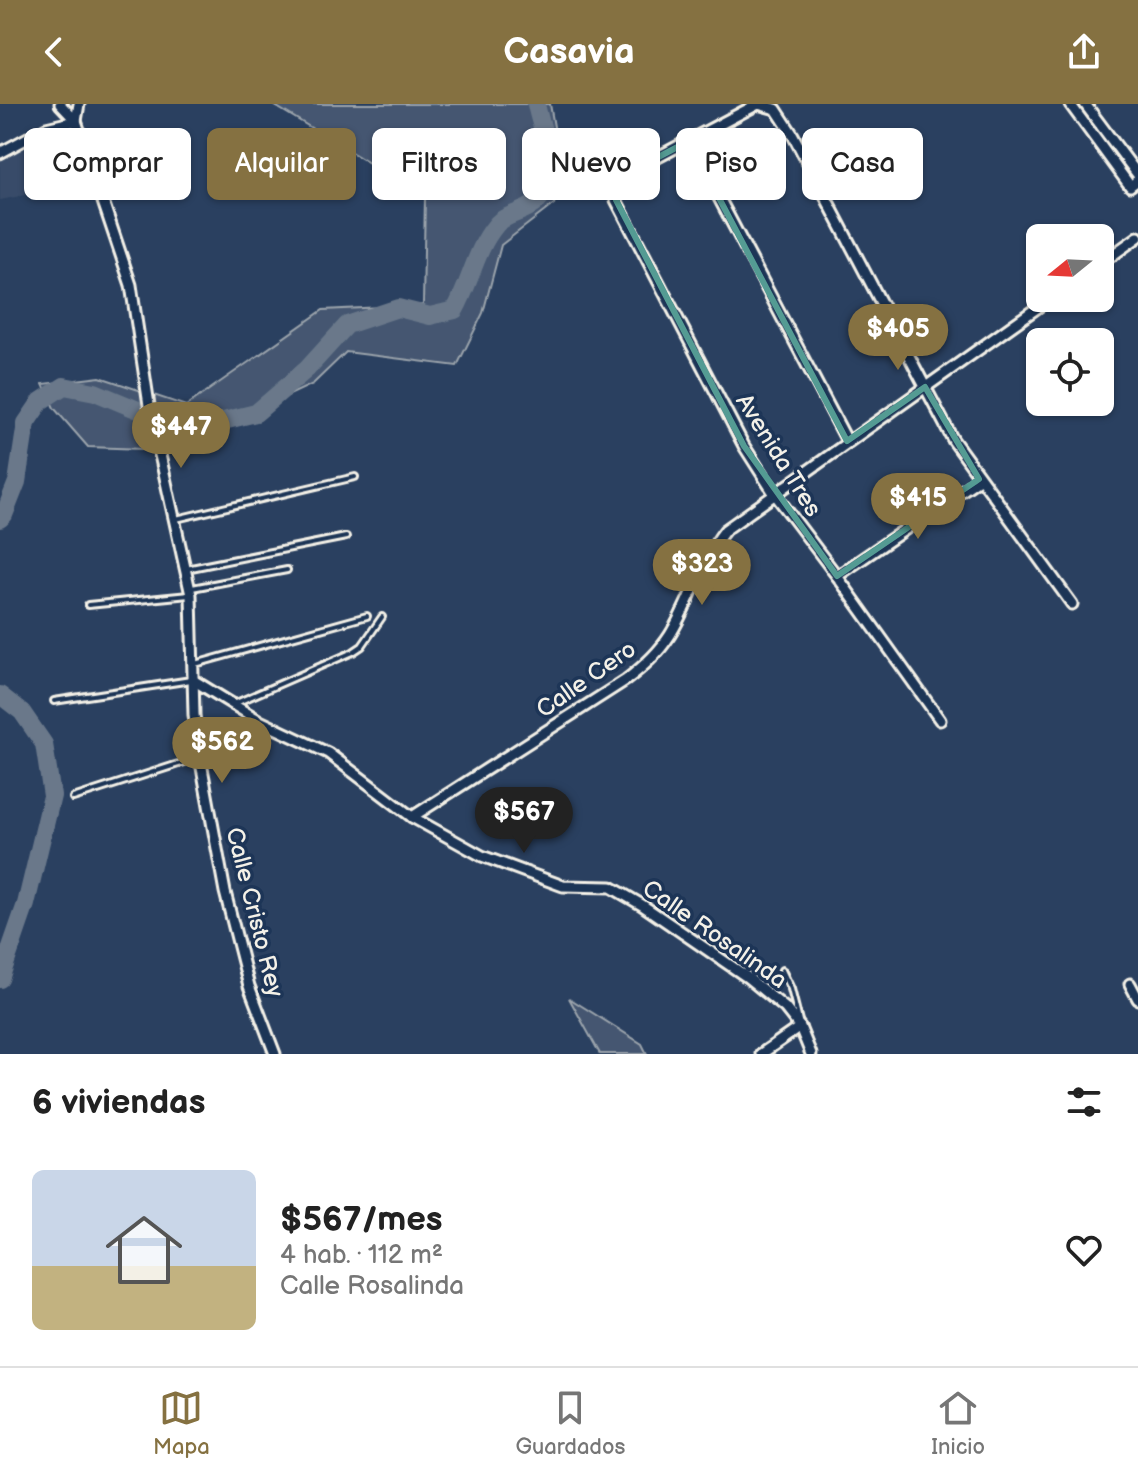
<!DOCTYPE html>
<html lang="es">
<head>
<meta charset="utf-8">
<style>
	body { margin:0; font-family:"Balsamiq Sans",sans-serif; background:#f2f2f2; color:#222; height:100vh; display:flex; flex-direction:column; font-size:30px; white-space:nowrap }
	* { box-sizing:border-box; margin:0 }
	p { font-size:26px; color:#767676 }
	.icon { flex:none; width:44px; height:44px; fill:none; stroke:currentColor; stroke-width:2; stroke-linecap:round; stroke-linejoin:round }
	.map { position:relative; height:950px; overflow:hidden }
	.panel { display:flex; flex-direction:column; background:#fff; flex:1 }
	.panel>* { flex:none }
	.banner { position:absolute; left:24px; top:24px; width:1090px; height:72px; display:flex; gap:16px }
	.needle { width:52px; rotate:252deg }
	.controls { position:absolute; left:1026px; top:120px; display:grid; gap:16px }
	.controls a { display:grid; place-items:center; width:88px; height:88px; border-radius:12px; background:#fff; box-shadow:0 2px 6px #0004; font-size:40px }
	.price { position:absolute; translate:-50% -68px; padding:0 18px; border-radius:28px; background:#857141; color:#fff; font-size:26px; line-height:52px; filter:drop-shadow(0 2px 4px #0008) }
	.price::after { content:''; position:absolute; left:50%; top:48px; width:24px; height:18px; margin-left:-12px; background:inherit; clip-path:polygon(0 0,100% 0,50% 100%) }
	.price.selected { background:#222; color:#fff }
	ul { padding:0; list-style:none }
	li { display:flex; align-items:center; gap:24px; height:200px; padding:0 32px }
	li span { display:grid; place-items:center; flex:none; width:224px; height:160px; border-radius:12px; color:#555 }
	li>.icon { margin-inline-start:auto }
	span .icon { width:96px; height:96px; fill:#fffc; stroke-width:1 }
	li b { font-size:34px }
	h2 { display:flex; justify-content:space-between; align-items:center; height:96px; padding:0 32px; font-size:34px }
	.chip { padding:0 28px; border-radius:12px; background:#fff; box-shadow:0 2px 6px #0004; font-size:28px; line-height:72px }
	.chip.selected { background:#857141; color:#fff }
	header { display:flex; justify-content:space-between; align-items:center; height:104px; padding:0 32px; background:#857141; color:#fff; font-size:36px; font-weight:800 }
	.menu { display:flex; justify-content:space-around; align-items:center; height:112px; border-top:2px solid #e0e0e0; background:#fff; font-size:22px; color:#767676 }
	.menu a { display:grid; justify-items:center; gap:4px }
	.menu .selected { color:#857141 }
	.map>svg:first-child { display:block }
	.built { fill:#374c69 }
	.green { fill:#445771; stroke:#9ca4ac; stroke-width:2 }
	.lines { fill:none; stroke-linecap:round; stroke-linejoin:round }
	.river { stroke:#6a788a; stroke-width:18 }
	.lane-casing { stroke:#f4f1e8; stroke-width:10 }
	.street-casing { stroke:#f4f1e8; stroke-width:15 }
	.lane { stroke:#1d3557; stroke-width:4 }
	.street { stroke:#1d3557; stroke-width:9 }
	.marked { fill:none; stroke:#549b93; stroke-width:6; stroke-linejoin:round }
	.labels { text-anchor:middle; stroke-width:7; stroke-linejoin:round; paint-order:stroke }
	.street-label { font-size:24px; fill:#f4f1e8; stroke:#1d3557 }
</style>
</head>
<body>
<header><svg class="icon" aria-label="back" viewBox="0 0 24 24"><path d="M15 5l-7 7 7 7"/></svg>Casavia<svg class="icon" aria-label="share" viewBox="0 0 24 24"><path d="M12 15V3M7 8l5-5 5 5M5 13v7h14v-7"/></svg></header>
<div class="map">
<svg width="1138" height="950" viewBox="0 0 1138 950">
	<rect width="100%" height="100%" fill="#2a4060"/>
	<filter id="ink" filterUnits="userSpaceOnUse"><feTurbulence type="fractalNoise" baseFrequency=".0125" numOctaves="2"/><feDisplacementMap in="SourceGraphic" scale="16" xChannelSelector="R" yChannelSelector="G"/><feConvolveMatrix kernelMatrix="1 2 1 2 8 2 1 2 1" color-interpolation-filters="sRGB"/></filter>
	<g filter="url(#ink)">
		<path class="built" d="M70,34L85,79L0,96V58L5,53L47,36Z"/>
		<g class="green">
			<path d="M272,0H550L563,74L554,100L501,141L483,209L457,262L346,248L313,280L172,346L88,343L54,304L43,280L100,273L186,302L323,206L423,201L425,93Z"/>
			<path d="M569,894L642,940L647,950H600Z"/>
		</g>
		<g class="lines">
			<g class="river">
				<path d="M0,415L4,411L17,378L26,319L41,297L64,282L95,288L186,326L256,309L307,265L347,221L398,204L430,212L455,206C471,178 475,146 496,121C505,110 523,109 534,100C566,73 542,32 536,0"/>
				<path d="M0,591L22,608L44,640L52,692L26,800L0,875"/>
			</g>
			<defs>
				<g id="lane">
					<path d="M176,415L355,373"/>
					<path d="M186,465L346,433"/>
					<path d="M192,484L287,466"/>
					<path d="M88,501L189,491"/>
					<path d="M195,560L367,512"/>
					<path d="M54,597L191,576"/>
					<path d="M236,599L353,548L362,542L382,513"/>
					<path d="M73,694L197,654"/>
					<path d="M782,866L791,885L799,917"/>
				</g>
				<g id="street">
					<path d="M60,0L76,17L131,181L149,301L191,491L194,611L200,653L225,788L249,882L275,950"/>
					<path d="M1070,0L1130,82L1138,76"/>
					<path d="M1085,0L1138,71"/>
					<path d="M689,37L847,337"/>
					<path d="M0,49L46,24L76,17L79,0"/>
					<path d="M1100,160L1138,133"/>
					<path d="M837,472L979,375"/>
					<path d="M193,576L260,617L328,649L412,713L482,752L563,782L611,783L642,801L747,873L785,904L800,923L811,950"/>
					<path d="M940,616L837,472L774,389L744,342L616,96L617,79L624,71L758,0L776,5L793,31L953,336L1072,500"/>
					<path d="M412,713L626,576C643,563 658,550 670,531C691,497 700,458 725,426L1051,194"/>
					<path d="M1130,880L1138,895"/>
					<path d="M761,950L800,923"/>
				</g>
			</defs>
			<use href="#lane" class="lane-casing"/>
			<use href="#street" class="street-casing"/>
			<use href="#lane" class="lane"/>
			<use href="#street" class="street"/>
		</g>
	</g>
	<path class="marked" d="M689,37L847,337L925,283L979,375L837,472L744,342L616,96L624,71Z"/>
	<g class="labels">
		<g class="street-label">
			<text transform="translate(779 351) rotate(58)" y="8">Avenida Tres</text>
			<text transform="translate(586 575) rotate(-35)" y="8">Calle Cero</text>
			<text transform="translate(255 808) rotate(76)" y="8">Calle Cristo Rey</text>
			<text transform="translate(715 830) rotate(35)" y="8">Calle Rosalinda</text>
		</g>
	</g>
</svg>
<div class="controls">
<a><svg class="needle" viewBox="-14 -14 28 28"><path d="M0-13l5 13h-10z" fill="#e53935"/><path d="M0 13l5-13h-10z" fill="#767676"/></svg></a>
<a><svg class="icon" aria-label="locate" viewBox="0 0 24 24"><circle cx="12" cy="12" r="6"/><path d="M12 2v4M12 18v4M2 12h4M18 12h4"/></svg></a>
</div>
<b class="price" style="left:898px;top:268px">$405</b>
<b class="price" style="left:181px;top:366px">$447</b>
<b class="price" style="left:918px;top:437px">$415</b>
<b class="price" style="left:702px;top:503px">$323</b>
<b class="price" style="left:222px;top:681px">$562</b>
<b class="price selected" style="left:524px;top:751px">$567</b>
<div class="banner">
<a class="chip">Comprar</a>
<a class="chip selected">Alquilar</a>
<a class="chip">Filtros</a>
<a class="chip">Nuevo</a>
<a class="chip">Piso</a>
<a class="chip">Casa</a>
</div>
</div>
<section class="panel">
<h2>6 viviendas<svg class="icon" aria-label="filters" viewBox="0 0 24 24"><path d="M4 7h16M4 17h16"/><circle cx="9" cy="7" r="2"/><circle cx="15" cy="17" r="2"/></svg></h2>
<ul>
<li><span style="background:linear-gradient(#c9d6e8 60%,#c2b280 0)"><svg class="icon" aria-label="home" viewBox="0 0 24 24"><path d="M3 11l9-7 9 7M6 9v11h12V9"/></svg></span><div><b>$567/mes</b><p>4 hab. · 112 m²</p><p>Calle Rosalinda</p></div><svg class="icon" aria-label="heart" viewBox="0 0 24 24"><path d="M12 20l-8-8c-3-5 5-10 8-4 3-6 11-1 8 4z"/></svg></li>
</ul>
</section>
<nav class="menu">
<a class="selected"><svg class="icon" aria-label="map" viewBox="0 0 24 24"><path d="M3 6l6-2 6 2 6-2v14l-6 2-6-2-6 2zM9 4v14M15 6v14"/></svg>Mapa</a>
<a><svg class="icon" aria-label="saved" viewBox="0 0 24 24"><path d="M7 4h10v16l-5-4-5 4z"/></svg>Guardados</a>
<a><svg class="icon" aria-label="home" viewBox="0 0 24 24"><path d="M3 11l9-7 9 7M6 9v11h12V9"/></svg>Inicio</a>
</nav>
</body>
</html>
